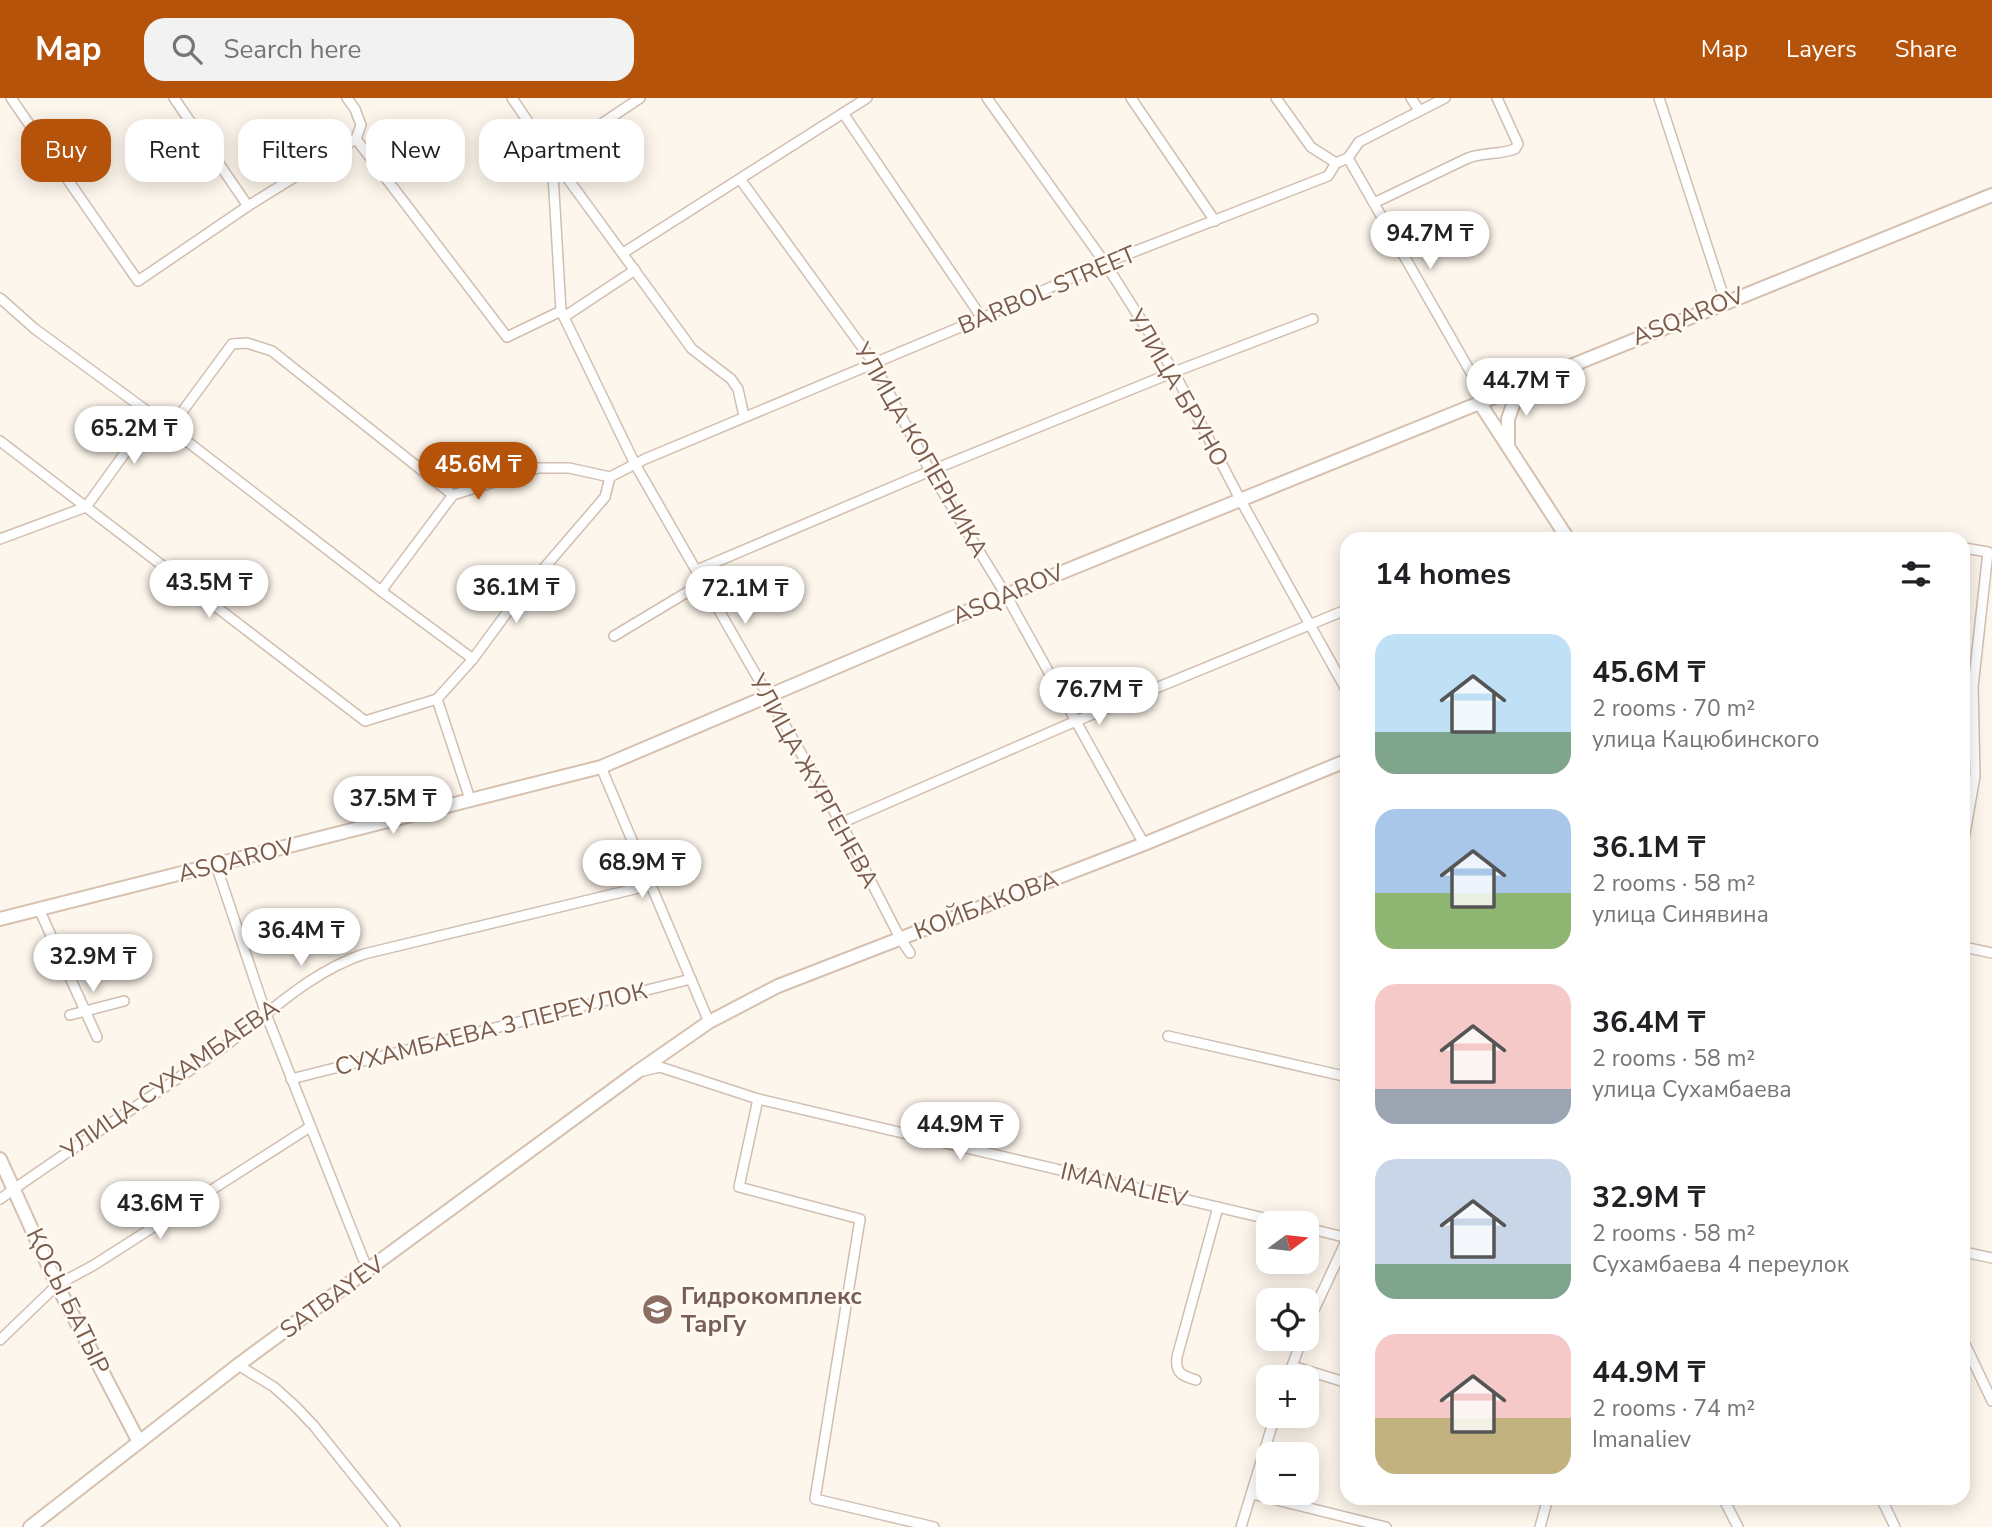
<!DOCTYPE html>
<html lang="en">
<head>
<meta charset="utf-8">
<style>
	body { margin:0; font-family:"Nunito Sans",sans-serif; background:#f2f2f2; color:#202124; height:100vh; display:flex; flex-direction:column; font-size:26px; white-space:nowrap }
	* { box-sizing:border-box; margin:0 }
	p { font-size:23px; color:#757577 }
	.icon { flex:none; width:38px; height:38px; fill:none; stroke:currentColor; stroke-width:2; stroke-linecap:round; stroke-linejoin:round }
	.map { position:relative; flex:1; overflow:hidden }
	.sheet { position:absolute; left:1340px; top:434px; width:630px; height:973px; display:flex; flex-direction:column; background:#fff; border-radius:21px; box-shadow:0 4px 18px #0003 }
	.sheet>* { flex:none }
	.guide { position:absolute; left:21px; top:21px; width:665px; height:63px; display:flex; gap:14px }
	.needle { width:46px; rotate:75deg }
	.fabs { position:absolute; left:1256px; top:1113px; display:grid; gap:14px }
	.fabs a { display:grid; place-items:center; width:63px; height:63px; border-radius:14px; background:#fff; box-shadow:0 4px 18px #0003; font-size:35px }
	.price { position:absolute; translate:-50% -60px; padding:0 16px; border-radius:24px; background:#fff; color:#222; font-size:23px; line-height:46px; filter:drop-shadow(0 2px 4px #0008) }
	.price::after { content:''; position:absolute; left:50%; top:42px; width:21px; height:16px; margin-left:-10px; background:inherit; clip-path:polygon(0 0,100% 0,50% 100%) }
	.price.selected { background:#b45309; color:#fff }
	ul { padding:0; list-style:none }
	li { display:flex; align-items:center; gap:21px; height:175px; padding:0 35px }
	li span { display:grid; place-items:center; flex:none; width:196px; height:140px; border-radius:21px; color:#555 }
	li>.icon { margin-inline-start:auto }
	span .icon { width:84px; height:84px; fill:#fffc; stroke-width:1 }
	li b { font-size:30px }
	h2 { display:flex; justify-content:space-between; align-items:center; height:84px; padding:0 35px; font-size:30px }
	.tag { padding:0 24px; border-radius:21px; background:#fff; box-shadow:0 4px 18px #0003; font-size:24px; line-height:63px }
	.tag.selected { background:#b45309; color:#fff }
	header { display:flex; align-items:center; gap:42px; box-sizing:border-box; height:98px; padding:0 35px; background:#b45309; color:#fff }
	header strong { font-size:33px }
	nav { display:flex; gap:38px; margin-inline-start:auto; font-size:24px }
	.search { width:490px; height:63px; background:#f2f2f2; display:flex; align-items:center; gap:18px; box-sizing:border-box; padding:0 24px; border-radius:21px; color:#757577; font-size:26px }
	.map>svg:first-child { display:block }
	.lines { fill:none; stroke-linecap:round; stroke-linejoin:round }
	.street-casing { stroke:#d1beb0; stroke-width:12 }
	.secondary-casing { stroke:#d6c0b0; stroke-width:16 }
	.street { stroke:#fff; stroke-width:9 }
	.secondary { stroke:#fff; stroke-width:12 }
	.labels { text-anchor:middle; stroke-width:5; stroke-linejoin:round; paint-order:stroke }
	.street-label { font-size:24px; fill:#7a5c4d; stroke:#fffaf3 }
	.education-label { font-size:24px; font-weight:bold; fill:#785e54; stroke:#fffaf3; text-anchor:start }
</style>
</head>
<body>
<header>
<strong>Map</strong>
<div class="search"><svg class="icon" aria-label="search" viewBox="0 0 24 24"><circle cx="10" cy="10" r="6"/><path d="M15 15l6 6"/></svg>Search here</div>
<nav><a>Map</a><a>Layers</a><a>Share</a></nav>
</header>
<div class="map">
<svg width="1992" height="1429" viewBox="0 0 1992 1429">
	<rect width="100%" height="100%" fill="#fdf6ec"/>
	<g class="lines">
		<defs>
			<g id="street">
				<path d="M11,0L138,183L248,108L356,41L507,239L561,213"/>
				<path d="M174,0L248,108"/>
				<path d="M347,0L355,11L361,27L356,41"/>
				<path d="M512,0L552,59L692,251L731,281L738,291L744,318"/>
				<path d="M640,0L552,59L561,213L635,366L841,725L900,840L910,855"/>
				<path d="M987,0L1105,165L1174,274L1240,401L1348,595"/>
				<path d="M1131,0L1215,123"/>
				<path d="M1276,0L1311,49L1336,65"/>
				<path d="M1411,0L1419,12"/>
				<path d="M1659,0L1725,203"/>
				<path d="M843,15L982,220"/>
				<path d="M1348,60L1486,301"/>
				<path d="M740,81L873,264L930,373L1006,497L1144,746"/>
				<path d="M1374,105L1468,60C1484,54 1499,57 1515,51L1518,46L1497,0"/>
				<path d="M623,155L867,0"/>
				<path d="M0,200L35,231L162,324L381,493L473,561"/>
				<path d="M564,219L635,172"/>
				<path d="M0,343L365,623L437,601"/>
				<path d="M0,441L86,409L140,334L182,314L232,246L247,245L272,253L453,397"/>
				<path d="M1964,450L1988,454L1973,589L1975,678L1964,741"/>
				<path d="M697,472L930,373L1174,274L1313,221"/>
				<path d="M381,493L453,397L538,370H569L610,379"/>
				<path d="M614,538L704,484"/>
				<path d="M601,669L709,924"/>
				<path d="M470,701L437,601L473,561L514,505L605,399L610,379L645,361L982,220L1105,165L1328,78L1336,65L1348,60L1359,44L1445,0"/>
				<path d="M841,725L1076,623L1348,511"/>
				<path d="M216,767L266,916L368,1173"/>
				<path d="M39,811L97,939"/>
				<path d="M1964,849L1992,855"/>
				<path d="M70,917L124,903"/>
				<path d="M1168,938L1348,979"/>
				<path d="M643,973L660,969L758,1001L1285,1125"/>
				<path d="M291,981L691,881"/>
				<path d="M758,1001L739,1089L860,1121L815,1401L934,1429"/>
				<path d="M0,1101C73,1049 149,1001 222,950C269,916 308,875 364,856L651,787"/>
				<path d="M1307,1130L1348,1140"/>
				<path d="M1964,1154L1992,1160"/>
				<path d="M1307,1227L1348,1139"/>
				<path d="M0,1242L57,1187L94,1167L310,1029"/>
				<path d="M1964,1244L1992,1303"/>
				<path d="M238,1267L274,1289L296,1309L314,1328L395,1429"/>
				<path d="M1292,1268L1348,1285"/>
				<path d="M1288,1279L1302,1241"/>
				<path d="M1196,1282C1182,1278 1175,1275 1177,1259L1218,1109"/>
				<path d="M1252,1396L1386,1429"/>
				<path d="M1723,1400L1738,1429"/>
				<path d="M1881,1400L1895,1429"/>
				<path d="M1241,1429L1275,1318"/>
				<path d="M1540,1429L1548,1400"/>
			</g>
			<g id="secondary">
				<path d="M1479,304L1568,441"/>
				<path d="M1508,348V321L1520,287"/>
				<path d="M0,821L601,669L1006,497L1992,97"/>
				<path d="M0,1061L57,1187L139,1344"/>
				<path d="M30,1429L238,1267L637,974L709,924L778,888L1144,746L1348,662"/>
			</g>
		</defs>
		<use href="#street" class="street-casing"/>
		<use href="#secondary" class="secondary-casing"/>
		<use href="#street" class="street"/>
		<use href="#secondary" class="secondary"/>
	</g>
	<defs>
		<symbol id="university-disc" viewBox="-11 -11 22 22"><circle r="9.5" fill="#8d6e63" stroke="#fffaf3"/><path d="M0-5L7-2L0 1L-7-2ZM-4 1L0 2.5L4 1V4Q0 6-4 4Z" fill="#fff"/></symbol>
	</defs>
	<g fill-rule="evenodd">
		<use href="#university-disc" x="640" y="1194" width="35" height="35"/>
	</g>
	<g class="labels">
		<g class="street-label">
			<text transform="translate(1047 192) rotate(-23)" y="8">BARBOL STREET</text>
			<text transform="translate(1688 218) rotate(-22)" y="8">ASQAROV</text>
			<text transform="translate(1178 290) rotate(60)" y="8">УЛИЦА БРУНО</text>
			<text transform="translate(921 352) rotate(60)" y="8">УЛИЦА КОПЕРНИКА</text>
			<text transform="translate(1008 496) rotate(-23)" y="8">ASQAROV</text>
			<text transform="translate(814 683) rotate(61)" y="8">УЛИЦА ЖУРГЕНЕВА</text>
			<text transform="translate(236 762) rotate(-14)" y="8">ASQAROV</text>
			<text transform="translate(986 807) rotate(-21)" y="8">КОЙБАКОВА</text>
			<text transform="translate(491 931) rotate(-14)" y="8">СУХАМБАЕВА 3 ПЕРЕУЛОК</text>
			<text transform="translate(170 981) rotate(-35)" y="8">УЛИЦА СУХАМБАЕВА</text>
			<text transform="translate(1124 1087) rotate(13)" y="8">IMANALIEV</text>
			<text transform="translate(332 1199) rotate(-36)" y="8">SATBAYEV</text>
			<text transform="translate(68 1203) rotate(64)" y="8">ҚОСЫ БАТЫР</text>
		</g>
		<g class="education-label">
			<text x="681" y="1206">Гидрокомплекс<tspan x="681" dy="28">ТарГу</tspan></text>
		</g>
	</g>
</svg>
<div class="fabs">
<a><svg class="needle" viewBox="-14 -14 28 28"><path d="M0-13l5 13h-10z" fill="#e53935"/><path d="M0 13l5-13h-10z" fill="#757577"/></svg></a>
<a><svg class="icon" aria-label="locate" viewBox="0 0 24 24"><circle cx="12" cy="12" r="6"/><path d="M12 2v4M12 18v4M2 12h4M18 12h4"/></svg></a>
<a>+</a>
<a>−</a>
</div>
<b class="price" style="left:1430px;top:173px">94.7M ₸</b>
<b class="price" style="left:1526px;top:320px">44.7M ₸</b>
<b class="price" style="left:134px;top:368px">65.2M ₸</b>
<b class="price selected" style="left:478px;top:404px">45.6M ₸</b>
<b class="price" style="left:209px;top:522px">43.5M ₸</b>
<b class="price" style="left:516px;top:527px">36.1M ₸</b>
<b class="price" style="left:745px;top:528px">72.1M ₸</b>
<b class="price" style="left:1099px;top:629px">76.7M ₸</b>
<b class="price" style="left:393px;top:738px">37.5M ₸</b>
<b class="price" style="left:642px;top:802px">68.9M ₸</b>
<b class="price" style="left:301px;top:870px">36.4M ₸</b>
<b class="price" style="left:93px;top:896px">32.9M ₸</b>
<b class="price" style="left:960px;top:1064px">44.9M ₸</b>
<b class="price" style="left:160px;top:1143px">43.6M ₸</b>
<div class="guide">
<a class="tag selected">Buy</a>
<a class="tag">Rent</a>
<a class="tag">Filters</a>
<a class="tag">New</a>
<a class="tag">Apartment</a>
</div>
<section class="sheet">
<h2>14 homes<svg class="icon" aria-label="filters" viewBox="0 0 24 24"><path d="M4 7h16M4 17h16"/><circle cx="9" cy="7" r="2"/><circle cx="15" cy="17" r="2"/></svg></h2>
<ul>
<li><span style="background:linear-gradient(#bfe0f5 70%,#7fa58c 0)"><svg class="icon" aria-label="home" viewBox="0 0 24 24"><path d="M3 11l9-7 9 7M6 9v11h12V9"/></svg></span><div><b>45.6M ₸</b><p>2 rooms · 70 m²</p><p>улица Кацюбинского</p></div></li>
<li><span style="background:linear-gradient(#a9c7e8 60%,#8fb573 0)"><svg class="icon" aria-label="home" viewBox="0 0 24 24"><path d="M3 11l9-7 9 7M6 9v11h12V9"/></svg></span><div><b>36.1M ₸</b><p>2 rooms · 58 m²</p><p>улица Синявина</p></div></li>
<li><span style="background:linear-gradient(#f6c9c9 75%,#9aa5b1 0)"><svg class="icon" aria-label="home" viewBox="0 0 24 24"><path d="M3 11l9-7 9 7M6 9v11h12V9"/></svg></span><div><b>36.4M ₸</b><p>2 rooms · 58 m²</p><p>улица Сухамбаева</p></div></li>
<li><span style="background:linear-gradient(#c9d6e8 75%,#7fa58c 0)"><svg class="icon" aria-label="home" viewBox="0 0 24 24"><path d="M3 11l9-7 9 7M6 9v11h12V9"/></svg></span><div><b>32.9M ₸</b><p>2 rooms · 58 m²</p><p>Сухамбаева 4 переулок</p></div></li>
<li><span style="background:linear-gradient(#f6c9c9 60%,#c2b280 0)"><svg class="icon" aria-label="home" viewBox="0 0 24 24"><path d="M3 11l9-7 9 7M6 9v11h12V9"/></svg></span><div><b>44.9M ₸</b><p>2 rooms · 74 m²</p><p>Imanaliev</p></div></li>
</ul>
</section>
</div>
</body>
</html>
